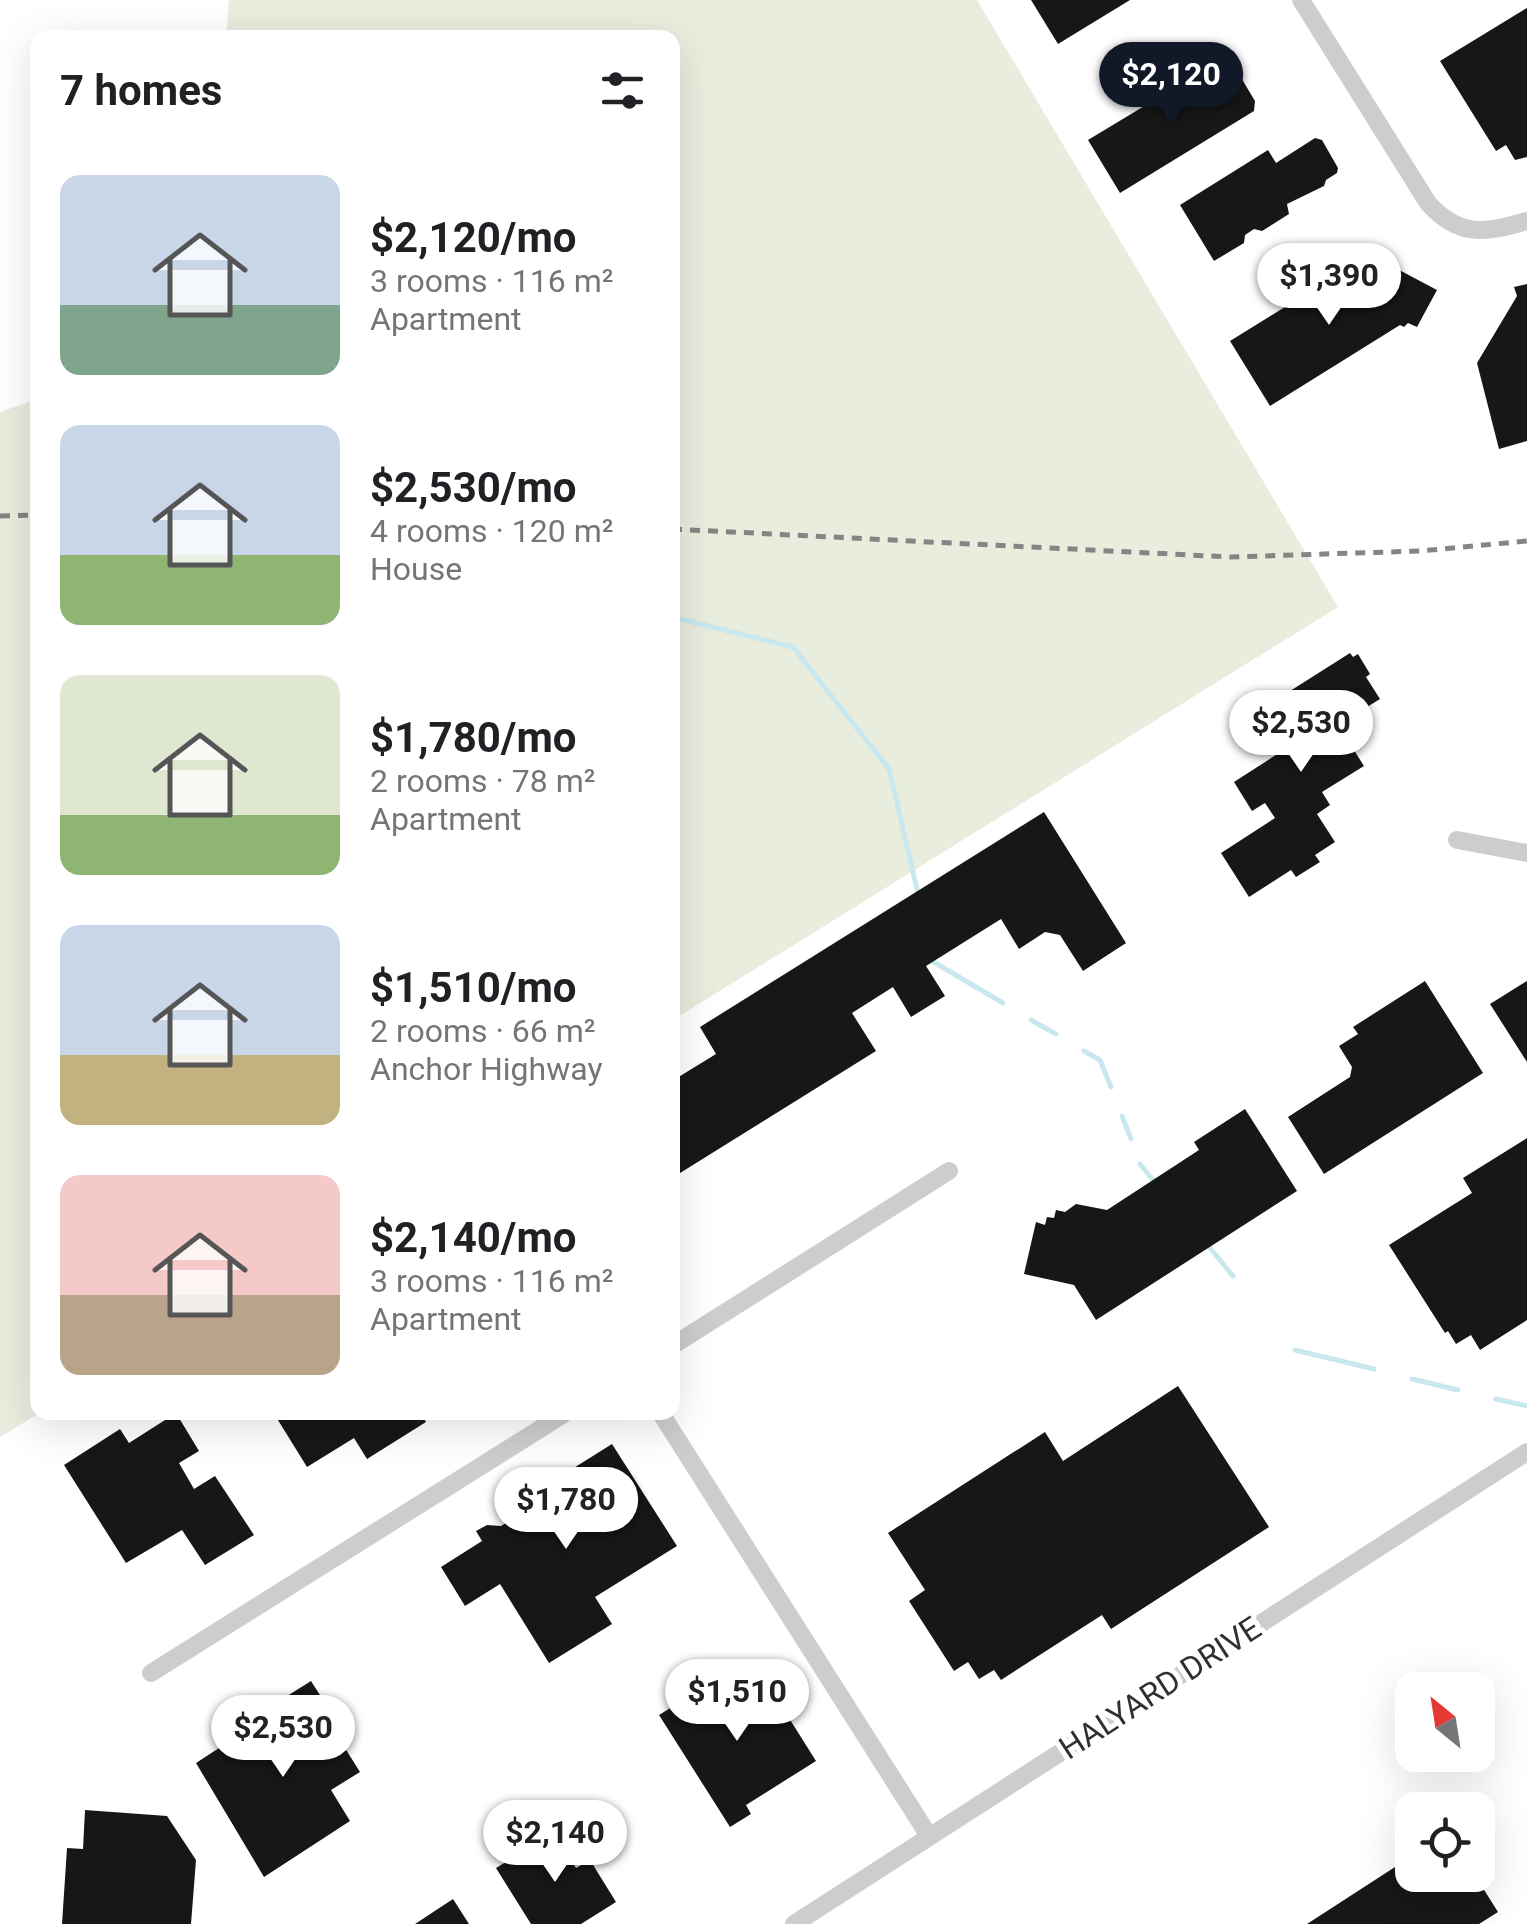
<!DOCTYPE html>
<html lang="en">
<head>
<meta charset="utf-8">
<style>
	body { margin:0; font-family:Roboto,sans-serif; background:#f6f6f6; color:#202124; height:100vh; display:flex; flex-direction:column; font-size:38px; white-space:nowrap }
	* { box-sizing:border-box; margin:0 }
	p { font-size:32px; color:#757577 }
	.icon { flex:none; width:55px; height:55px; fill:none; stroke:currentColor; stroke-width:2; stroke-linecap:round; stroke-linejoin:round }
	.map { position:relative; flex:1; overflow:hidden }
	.sheet { position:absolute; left:30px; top:30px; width:650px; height:1390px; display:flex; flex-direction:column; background:#fff; border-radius:20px; box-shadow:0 10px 40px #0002 }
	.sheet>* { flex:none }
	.needle { width:65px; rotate:330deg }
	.buttons { position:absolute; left:1395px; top:1672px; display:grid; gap:20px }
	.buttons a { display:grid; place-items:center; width:100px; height:100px; border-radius:20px; background:#fff; box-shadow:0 10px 40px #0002; font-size:50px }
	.price { position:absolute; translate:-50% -85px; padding:0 22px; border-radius:35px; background:#fff; color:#222; font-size:32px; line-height:65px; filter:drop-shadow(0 2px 5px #0008) }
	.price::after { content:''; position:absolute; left:50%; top:60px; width:30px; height:22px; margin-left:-15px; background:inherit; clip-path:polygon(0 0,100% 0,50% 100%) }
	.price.current { background:#111827; color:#fff }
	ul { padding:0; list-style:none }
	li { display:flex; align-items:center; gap:30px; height:250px; padding:0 30px }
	li span { display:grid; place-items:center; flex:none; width:280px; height:200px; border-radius:20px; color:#555 }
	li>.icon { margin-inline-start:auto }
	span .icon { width:120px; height:120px; fill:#fffc; stroke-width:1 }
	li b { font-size:42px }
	h2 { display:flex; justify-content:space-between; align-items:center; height:120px; padding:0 30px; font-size:42px }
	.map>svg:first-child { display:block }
	.green { fill:#e9edde }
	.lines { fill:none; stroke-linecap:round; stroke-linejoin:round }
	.stream { stroke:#c9e7ee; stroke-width:5 }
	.building { fill:#171717 }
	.street { stroke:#cdcdcd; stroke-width:18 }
	.rail { stroke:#858585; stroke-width:5; stroke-dasharray:10 8; stroke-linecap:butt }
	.labels { text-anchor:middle; stroke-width:10; stroke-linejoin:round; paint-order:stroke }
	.street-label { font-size:32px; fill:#303030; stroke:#fff }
</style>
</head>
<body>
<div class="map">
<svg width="1527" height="1924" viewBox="0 0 1527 1924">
	<rect width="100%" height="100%" fill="#fff"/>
	<g class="green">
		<path d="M229,0H977L1338,607L673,1020L672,38L226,37Z"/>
		<path d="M37,399L38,1412L40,1413L0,1437V412Z"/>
	</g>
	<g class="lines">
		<g class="stream">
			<path d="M672,617L793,647L889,769L919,898"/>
			<path d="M932,958V961L1003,1003"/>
			<path d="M1031,1020L1056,1034"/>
			<path d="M1084,1051L1100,1060L1111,1087"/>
			<path d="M1122,1116L1131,1139"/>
			<path d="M1140,1164L1157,1185"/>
			<path d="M1206,1243L1233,1276"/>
			<path d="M1295,1350L1374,1369"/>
			<path d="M1412,1379L1458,1390"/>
			<path d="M1496,1399L1527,1406"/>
		</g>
	</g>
	<g class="building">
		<path d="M1031,0H1130L1058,44Z"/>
		<path d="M1527,8V157L1515,160L1506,145L1496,151L1440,61Z"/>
		<path d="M1234,66L1255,101L1254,111L1120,193L1088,140L1194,76L1201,86Z"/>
		<path d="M1315,138L1322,140L1338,168L1337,173L1326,180L1324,186L1287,204L1289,214L1262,231L1254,229L1245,235L1244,243L1214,261L1180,205L1268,150L1276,163Z"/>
		<path d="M1386,263L1437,290L1417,327L1408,323L1404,327L1400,325L1270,406L1230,341L1340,273L1346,282L1354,277L1357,278L1360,273L1368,277L1375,265L1383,269Z"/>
		<path d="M1527,284V441L1499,449L1477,363L1517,296L1514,287Z"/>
		<path d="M1350,653L1353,657L1358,654L1370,674L1366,677L1380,699L1338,725L1364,766L1322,792L1330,805L1317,814L1335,842L1315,855L1320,862L1296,877L1291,870L1249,897L1221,853L1275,818L1265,803L1252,811L1234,782L1307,735L1298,721L1281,732L1265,707Z"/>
		<path d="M1044,812L1126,943L1083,971L1060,935L1045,932L1019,949L1001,919L926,966L945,996L911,1017L893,987L852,1013L876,1051L672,1178V1081L716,1054L700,1027Z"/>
		<path d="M1425,981L1483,1073L1324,1174L1288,1117L1350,1077L1352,1067L1339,1046L1358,1034L1353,1027Z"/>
		<path d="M1527,981V1062L1490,1004Z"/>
		<path d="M1245,1109L1297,1191L1096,1320L1074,1285L1024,1274L1036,1222L1045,1225L1047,1217L1054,1218L1056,1210L1065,1212L1076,1204L1107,1210L1199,1150L1194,1142Z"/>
		<path d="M1527,1138V1320L1480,1350L1471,1335L1456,1344L1448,1331L1445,1333L1389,1245L1472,1193L1463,1178Z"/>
		<path d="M1178,1386L1269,1527L1111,1629L1102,1615L1001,1680L994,1670L979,1679L968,1662L954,1671L909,1601L925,1590L888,1533L1045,1432L1063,1461Z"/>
		<path d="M273,1412H420L426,1422L367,1459L354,1438L307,1467Z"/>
		<path d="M176,1413L199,1451L179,1463L194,1489L215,1476L254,1535L205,1565L182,1530L126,1563L64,1465L120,1429L129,1443Z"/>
		<path d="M612,1444L677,1546L595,1597L612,1624L549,1663L500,1584L465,1606L441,1567L482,1541L476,1531L487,1525L501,1526L534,1505L529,1496Z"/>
		<path d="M722,1676L733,1694L738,1690L741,1695L765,1680L816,1761L746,1805L751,1814L730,1827L659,1715Z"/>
		<path d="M311,1681L332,1714L326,1718L360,1772L331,1790L350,1821L264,1877L196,1763L279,1709L276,1703Z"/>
		<path d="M85,1810L167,1816L196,1860L191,1924H62L67,1848L83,1849Z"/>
		<path d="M554,1833L576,1868L590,1860L616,1902L581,1924H531L496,1868Z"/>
		<path d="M1412,1856V1875H1478V1862L1489,1880L1481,1885L1498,1912L1479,1924H1307Z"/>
		<path d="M453,1899L469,1924H415Z"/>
	</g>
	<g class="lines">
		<g class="street">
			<path d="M1301,0L1428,203C1459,238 1486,233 1527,221"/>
			<path d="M1457,840L1527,853"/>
			<path d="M672,1346L949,1171"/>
			<path d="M660,1412L929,1836"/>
			<path d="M151,1673L567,1412"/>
			<path d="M794,1924L1527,1452"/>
		</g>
		<g class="rail">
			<path d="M0,516L38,515"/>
			<path d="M672,529L1230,557L1420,551L1527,541"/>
		</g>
	</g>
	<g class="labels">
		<g class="street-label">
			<text transform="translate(1160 1688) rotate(-33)" y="11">HALYARD DRIVE</text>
		</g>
	</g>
</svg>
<div class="buttons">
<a><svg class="needle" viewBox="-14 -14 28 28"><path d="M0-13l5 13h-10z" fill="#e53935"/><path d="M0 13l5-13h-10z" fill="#757577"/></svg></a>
<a><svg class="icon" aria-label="locate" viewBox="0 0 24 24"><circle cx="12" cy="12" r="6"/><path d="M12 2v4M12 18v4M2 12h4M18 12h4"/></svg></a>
</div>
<b class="price current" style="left:1171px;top:127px">$2,120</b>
<b class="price" style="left:1329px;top:328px">$1,390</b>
<b class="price" style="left:1301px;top:775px">$2,530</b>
<b class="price" style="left:566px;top:1552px">$1,780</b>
<b class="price" style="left:737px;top:1744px">$1,510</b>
<b class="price" style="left:283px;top:1780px">$2,530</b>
<b class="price" style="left:555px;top:1885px">$2,140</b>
<section class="sheet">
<h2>7 homes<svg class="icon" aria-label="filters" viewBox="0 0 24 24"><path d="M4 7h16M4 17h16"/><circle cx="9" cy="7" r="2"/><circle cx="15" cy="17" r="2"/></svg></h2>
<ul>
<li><span style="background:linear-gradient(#c9d6e8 65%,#7fa58c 0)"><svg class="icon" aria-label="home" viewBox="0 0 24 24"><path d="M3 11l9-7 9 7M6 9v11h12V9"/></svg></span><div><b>$2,120/mo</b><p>3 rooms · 116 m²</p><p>Apartment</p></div></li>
<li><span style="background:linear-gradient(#c9d6e8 65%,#8fb573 0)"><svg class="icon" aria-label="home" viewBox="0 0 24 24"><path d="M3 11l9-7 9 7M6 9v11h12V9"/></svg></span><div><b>$2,530/mo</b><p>4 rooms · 120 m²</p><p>House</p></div></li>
<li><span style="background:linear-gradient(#dfe7d0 70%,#8fb573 0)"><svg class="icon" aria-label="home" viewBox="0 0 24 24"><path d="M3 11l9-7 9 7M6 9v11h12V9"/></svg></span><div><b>$1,780/mo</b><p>2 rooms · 78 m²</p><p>Apartment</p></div></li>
<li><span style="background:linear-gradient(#c9d6e8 65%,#c2b280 0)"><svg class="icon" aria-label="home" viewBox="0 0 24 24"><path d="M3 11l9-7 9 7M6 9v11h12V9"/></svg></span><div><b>$1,510/mo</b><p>2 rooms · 66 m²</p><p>Anchor Highway</p></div></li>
<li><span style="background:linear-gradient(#f6c9c9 60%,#b9a48a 0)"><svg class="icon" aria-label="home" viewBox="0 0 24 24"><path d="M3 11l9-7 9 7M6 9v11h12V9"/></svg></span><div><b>$2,140/mo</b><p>3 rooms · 116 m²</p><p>Apartment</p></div></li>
</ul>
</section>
</div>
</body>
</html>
